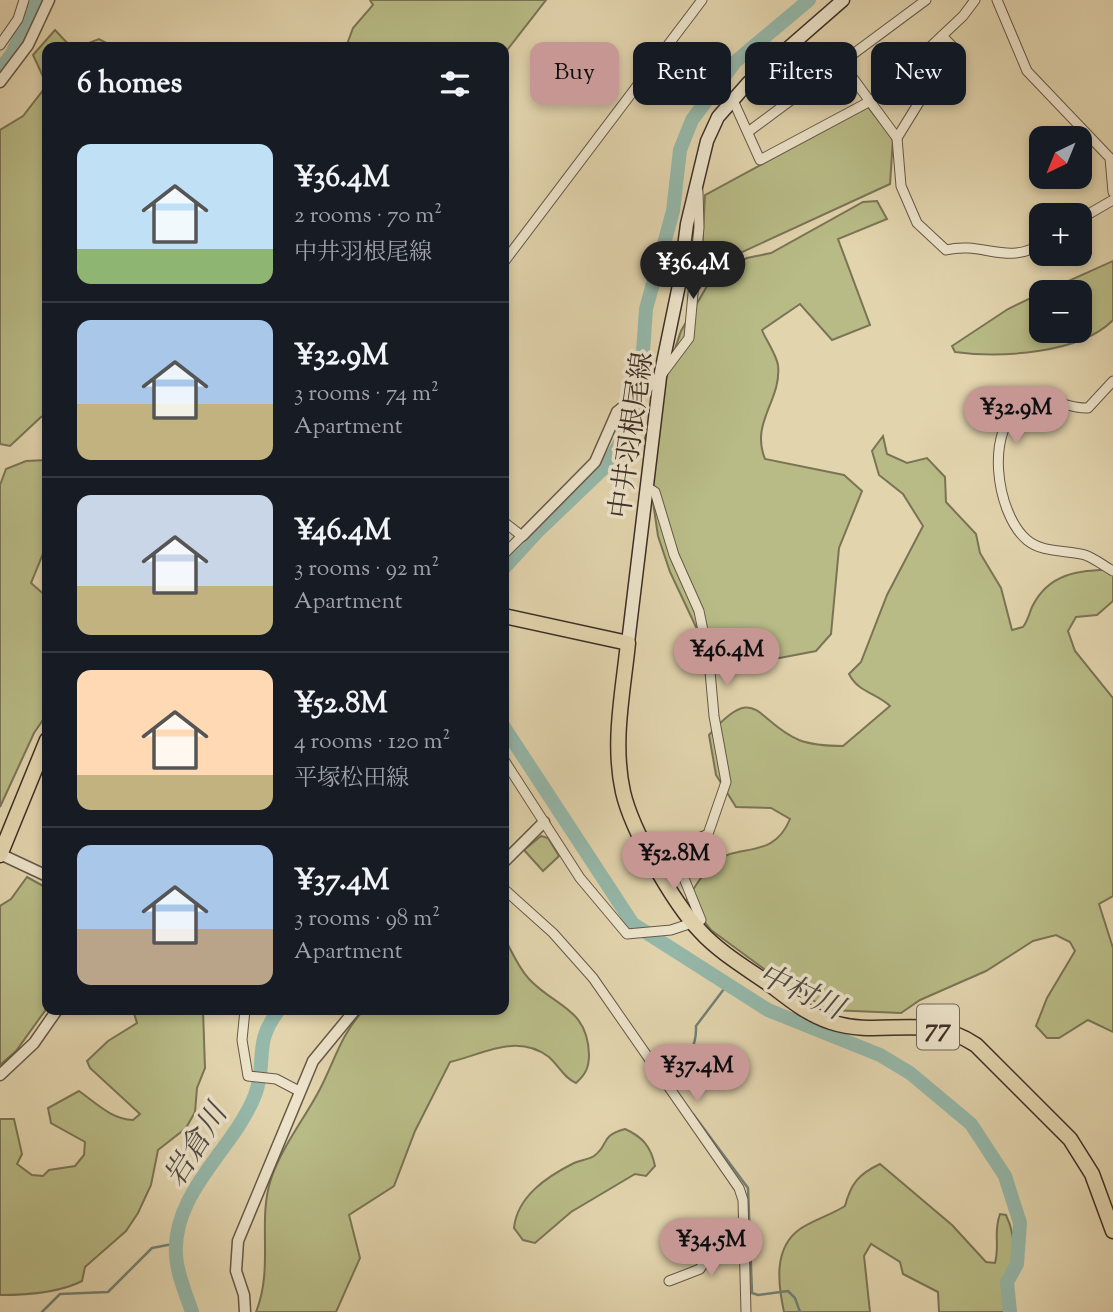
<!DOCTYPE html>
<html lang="en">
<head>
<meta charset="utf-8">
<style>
	body { margin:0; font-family:"Sorts Mill Goudy","Noto Serif JP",serif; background:#20242c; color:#f1f3f6; height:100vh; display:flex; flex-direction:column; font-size:26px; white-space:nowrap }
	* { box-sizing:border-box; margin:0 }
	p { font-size:23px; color:#9ea1a6 }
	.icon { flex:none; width:38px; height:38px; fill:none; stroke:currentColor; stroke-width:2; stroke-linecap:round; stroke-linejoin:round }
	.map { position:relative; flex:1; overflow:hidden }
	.sheet { position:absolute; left:42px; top:42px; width:467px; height:973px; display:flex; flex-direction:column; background:#171b24; border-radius:14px; box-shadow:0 4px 10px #0003 }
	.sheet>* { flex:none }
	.top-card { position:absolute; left:530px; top:42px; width:478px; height:63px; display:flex; gap:14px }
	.needle { width:46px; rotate:223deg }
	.buttons { position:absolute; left:1029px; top:126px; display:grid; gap:14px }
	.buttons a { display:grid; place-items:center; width:63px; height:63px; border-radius:14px; background:#171b24; box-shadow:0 4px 10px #0003; font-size:35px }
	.price { position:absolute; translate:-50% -60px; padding:0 16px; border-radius:24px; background:#c59692; color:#111; font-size:23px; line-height:46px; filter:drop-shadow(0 2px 4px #0008) }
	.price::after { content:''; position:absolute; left:50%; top:42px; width:21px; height:16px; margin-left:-10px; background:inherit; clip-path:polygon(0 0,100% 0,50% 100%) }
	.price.active { background:#222; color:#fff }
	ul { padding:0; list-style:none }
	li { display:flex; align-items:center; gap:21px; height:175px; padding:0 35px }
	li+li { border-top:2px solid #363941 }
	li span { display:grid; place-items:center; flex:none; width:196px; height:140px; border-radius:14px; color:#555 }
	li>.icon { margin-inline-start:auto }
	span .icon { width:84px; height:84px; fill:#fffc; stroke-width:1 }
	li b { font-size:30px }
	h2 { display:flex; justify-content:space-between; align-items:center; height:84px; padding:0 35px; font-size:30px }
	.chip { padding:0 24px; border-radius:14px; background:#171b24; box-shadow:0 4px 10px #0003; font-size:24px; line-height:63px }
	.chip.active { background:#c59692; color:#111 }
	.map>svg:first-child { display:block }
	.green { fill:#b8bb86; stroke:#7a7456; stroke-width:2 }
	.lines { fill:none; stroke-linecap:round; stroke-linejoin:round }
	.stream { stroke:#728176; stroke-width:2.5 }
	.river { stroke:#95b8aa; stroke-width:14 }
	.minor-casing { stroke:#665848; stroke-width:11 }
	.tertiary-casing { stroke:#665848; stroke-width:13 }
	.secondary-casing { stroke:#3d2e27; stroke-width:15 }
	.primary-casing { stroke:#3d2e27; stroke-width:17 }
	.minor { stroke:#ece3ca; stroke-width:9 }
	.tertiary { stroke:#ece3ca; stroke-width:10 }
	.secondary { stroke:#ece3ca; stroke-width:12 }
	.primary { stroke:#e2d4ad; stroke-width:14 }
	.labels { text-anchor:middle; stroke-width:7; stroke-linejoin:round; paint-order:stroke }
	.shield { fill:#ece3ca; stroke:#726458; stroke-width:2 }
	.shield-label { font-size:26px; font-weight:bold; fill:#3d2e27 }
	.street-label { font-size:28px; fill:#3d2e27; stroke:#ece3ca }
	.water-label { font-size:30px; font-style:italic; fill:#4f4a41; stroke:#ece3ca }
</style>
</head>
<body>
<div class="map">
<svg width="1113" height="1312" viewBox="0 0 1113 1312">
	<rect width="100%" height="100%" fill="#e2d4ad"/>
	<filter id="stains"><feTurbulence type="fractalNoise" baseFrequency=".00286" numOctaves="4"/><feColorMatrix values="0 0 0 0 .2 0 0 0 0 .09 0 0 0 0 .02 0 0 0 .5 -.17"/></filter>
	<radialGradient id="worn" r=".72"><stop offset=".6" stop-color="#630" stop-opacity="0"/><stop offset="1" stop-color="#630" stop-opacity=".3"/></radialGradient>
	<g class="green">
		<path d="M370,0H546L504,54V47H346L353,28L373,5Z"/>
		<path d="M55,30L70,46H81L99,39L114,47H47V415L41,417L10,446L0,444V130L23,116L47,85L33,55Z"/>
		<path d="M868,107L893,139L890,184L701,271L705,195Z"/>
		<path d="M877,201L887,219L838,239L870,325L832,340L800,304L762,330C766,340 776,354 778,365C782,400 750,422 765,459L844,475L862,491L839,548L831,634L816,651L764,661L749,648L730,645L696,627L670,572L658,536L644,441L681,331L714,274L747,258L771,253L863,202Z"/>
		<path d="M1113,261V320C1080,354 999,358 955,352L952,346L1008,309L1041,293V331H1080V292H1044Z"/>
		<path d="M883,436L887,454L907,463L927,458L945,477L946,502L976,534L980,553L1001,588L1012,630L1023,627C1028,620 1029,614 1032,607C1049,572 1079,571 1113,569V601L1097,615L1076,617L1068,631L1075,651L1113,698V896L1099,904L1113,948V1032L1088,1020L1059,1038H1047L1036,1026L1047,998L1075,951L1070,942L1056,935L1033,941L986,971L920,1000L901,1013L830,1010L786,985L711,930L687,899C695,887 705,869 717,860C740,844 774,859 790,819L771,808L736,807L716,775L709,735C757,680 755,721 799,740C812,745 829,746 843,746L890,706C876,693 858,692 849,674L861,662L887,595L923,526L903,494L879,475L872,451Z"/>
		<path d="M47,460V544L31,583L47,597V714L34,733L0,807V485L6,469L26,461Z"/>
		<path d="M541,836L548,838L559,856L543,871L524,850Z"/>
		<path d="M27,877L47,888V1008L16,1051L0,1065V906L11,899Z"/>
		<path d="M504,937C511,950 518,967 529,979C555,1007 588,1008 589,1055C589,1067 586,1074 576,1083C564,1078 559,1066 549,1057C517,1033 484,1054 450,1062L415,1131L394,1186L349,1215L360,1258L336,1312H256C274,1267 257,1221 271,1179C281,1148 305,1118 320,1089C334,1062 342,1032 364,1010H504Z"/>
		<path d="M133,1010H203L205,1068L197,1088L195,1112L186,1128L158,1150L151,1185L138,1213L126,1231L85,1267L82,1281C59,1293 26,1295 0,1295V1119H14L22,1154L17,1164L32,1175L43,1176L49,1170L75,1166L84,1155L85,1142L51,1123L48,1108L79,1091C96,1103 111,1119 133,1120L140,1114L90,1068L87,1061L108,1041L137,1023Z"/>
		<path d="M625,1129C643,1137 651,1147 655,1166L646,1176L635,1174L571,1212L535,1243L523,1240L514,1228C517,1197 546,1177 574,1163C580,1160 588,1160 594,1156C610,1144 599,1136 625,1129Z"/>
		<path d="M880,1164L952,1225L986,1262L995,1263C1000,1244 993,1233 1000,1214L1006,1215C1020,1244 1014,1281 1006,1312H939L938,1292L903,1274L900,1262L871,1244L864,1256L870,1312H784C778,1284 773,1248 800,1229C813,1220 831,1215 845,1206C851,1183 859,1174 880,1164Z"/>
	</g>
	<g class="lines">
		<g class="stream">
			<path d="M669,1080C684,1062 697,1051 696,1026L727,985"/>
			<path d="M693,1114L748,1188L752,1293L758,1295L788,1291L795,1298L800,1312"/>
			<path d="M42,1312L60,1294L108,1292L152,1248L178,1243"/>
		</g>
		<g class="river">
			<path d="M0,70L12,54L36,0"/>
			<path d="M504,568L537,532L606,466L627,431L641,380L646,309L673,211L680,150L692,120L735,62L809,0"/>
			<path d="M504,727L633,924L768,1010L880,1055L910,1073L971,1124L1005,1176L1020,1223L1017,1264L1007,1282L1010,1312"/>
			<path d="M192,1312C186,1294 177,1274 176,1255C172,1192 234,1149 255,1095C268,1061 252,1044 279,1010"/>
		</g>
		<defs>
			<g id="minor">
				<path d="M997,0L1027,71L1110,158L1113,192"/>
				<path d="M0,45L18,19L24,0"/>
				<path d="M841,62L897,138L901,186L917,223L946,250C983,241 1007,266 1041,244"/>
				<path d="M732,98L760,160L876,98L963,16L975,0"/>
				<path d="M748,132L926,0"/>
				<path d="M897,138L953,47L942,36"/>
				<path d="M1080,219L1113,200"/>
				<path d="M504,262L702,0"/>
				<path d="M662,374L689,338L699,227L698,191"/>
				<path d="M1113,381L1088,408C1066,409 1046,393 1025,404C983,426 996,514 1027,540C1042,553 1067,550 1085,555C1094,558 1104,566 1113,571"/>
				<path d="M647,487L655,492L674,555L699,611L709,660L714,716L726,782L708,834C691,842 677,845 679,866L665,880"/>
				<path d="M504,522L522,536L504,554"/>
				<path d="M504,760L580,878L627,934L671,930L701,920L679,866"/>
				<path d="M504,889L553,933L593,978L739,1188L743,1200L746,1312"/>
				<path d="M245,1010L242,1040L248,1076L276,1079L299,1091"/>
				<path d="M669,1281L700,1269L713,1248L748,1249"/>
			</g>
			<g id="tertiary">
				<path d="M0,82L28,45L49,0"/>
				<path d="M522,536L595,462L617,412L660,377"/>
				<path d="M0,854L47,876"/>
				<path d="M504,862L544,822"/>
				<path d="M0,1075L34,1043L57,1010"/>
				<path d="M245,1312L244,1295L236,1271L238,1241L313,1061L355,1010"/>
			</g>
			<path id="secondary" d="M628,643L660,377L679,285L687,224L707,141L718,117L748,83L843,0"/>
			<g id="primary">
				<path d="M504,616L628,643C623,692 612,743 623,792C632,831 673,902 700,931C720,953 748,969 772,986C790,1000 809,1015 831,1022C882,1039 925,1011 976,1045L1070,1139L1092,1174L1113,1231"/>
				<path d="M0,855L47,740"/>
			</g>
		</defs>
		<use href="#minor" class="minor-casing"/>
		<use href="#tertiary" class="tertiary-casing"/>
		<use href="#secondary" class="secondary-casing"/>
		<use href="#primary" class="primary-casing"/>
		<use href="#minor" class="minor"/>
		<use href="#tertiary" class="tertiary"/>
		<use href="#secondary" class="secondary"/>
		<use href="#primary" class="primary"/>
	</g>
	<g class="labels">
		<rect class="shield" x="917" y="1004.5" width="42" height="45" rx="5"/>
		<g class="shield-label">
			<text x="938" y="1036">77</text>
		</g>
		<g class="street-label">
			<text transform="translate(630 435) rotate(-82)" y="10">中井羽根尾線</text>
		</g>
		<g class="water-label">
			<text transform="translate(801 991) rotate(25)" y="10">中村川</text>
			<text transform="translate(195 1145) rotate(-58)" y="10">岩倉川</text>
		</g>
	</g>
	<rect width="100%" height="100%" filter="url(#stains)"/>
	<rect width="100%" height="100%" fill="url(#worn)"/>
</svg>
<div class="buttons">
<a><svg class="needle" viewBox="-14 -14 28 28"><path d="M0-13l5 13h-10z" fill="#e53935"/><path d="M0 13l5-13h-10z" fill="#9ea1a6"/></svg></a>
<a>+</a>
<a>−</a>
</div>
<b class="price active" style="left:693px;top:301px">¥36.4M</b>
<b class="price" style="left:1016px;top:446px">¥32.9M</b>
<b class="price" style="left:727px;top:688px">¥46.4M</b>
<b class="price" style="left:674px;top:892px">¥52.8M</b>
<b class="price" style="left:697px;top:1104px">¥37.4M</b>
<b class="price" style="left:711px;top:1278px">¥34.5M</b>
<div class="top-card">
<a class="chip active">Buy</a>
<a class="chip">Rent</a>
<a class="chip">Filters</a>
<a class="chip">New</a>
</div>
<section class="sheet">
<h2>6 homes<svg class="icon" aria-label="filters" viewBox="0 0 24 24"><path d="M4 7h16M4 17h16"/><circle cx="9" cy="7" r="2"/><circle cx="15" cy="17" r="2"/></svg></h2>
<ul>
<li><span style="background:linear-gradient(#bfe0f5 75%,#8fb573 0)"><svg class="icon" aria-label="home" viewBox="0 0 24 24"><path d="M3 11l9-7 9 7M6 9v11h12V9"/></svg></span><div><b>¥36.4M</b><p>2 rooms · 70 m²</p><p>中井羽根尾線</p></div></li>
<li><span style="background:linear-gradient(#a9c7e8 60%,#c2b280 0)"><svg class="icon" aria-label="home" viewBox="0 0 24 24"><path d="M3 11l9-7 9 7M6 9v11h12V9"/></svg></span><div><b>¥32.9M</b><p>3 rooms · 74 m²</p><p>Apartment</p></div></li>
<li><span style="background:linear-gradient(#c9d6e8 65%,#c2b280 0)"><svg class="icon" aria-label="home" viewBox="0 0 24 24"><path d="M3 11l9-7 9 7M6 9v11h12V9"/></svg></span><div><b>¥46.4M</b><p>3 rooms · 92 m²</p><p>Apartment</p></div></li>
<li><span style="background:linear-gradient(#ffd9b3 75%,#c2b280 0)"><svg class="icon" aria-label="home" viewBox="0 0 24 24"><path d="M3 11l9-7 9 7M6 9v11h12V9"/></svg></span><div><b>¥52.8M</b><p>4 rooms · 120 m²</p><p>平塚松田線</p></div></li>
<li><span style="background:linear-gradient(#a9c7e8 60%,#b9a48a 0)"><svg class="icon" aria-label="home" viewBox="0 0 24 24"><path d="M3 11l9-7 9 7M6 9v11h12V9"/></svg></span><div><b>¥37.4M</b><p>3 rooms · 98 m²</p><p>Apartment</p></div></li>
</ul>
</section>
</div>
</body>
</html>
